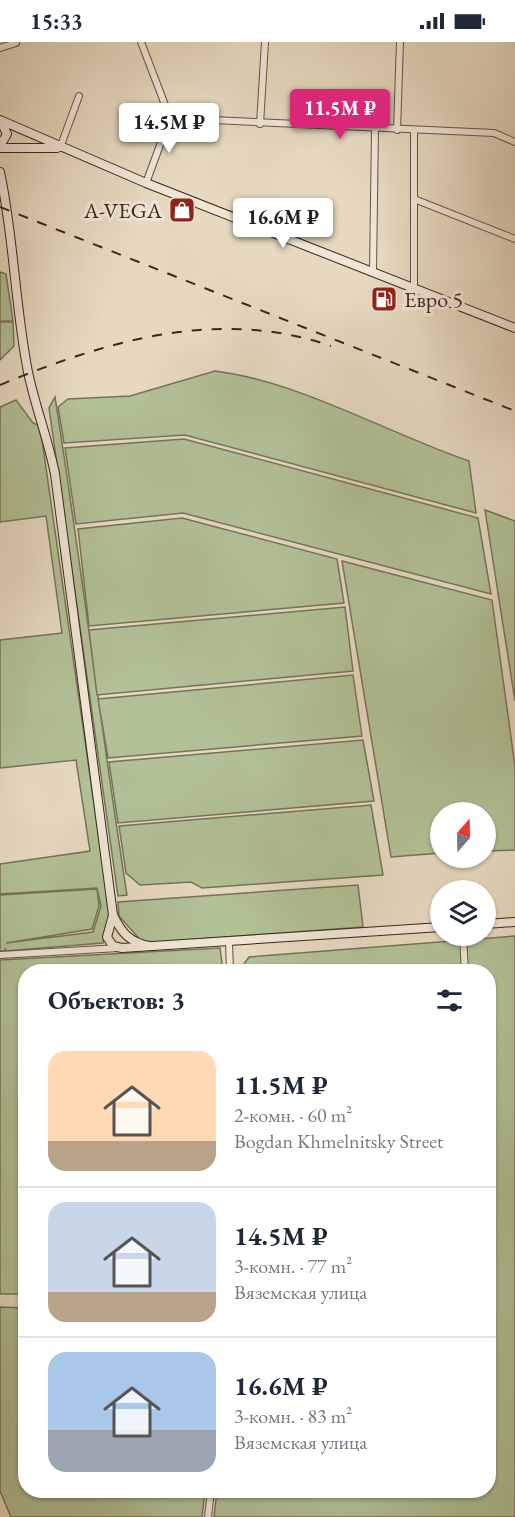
<!DOCTYPE html>
<html lang="ru">
<head>
<meta charset="utf-8">
<style>
	body { margin:0; font-family:"EB Garamond",serif; background:#f2f2f3; color:#1f2937; height:100vh; display:flex; flex-direction:column; font-size:22px; white-space:nowrap }
	* { box-sizing:border-box; margin:0 }
	p { font-size:20px; color:#747a83 }
	.icon { flex:none; width:33px; height:33px; fill:none; stroke:currentColor; stroke-width:2; stroke-linecap:round; stroke-linejoin:round }
	.map { position:relative; flex:1; overflow:hidden }
	.panel { position:absolute; left:18px; top:922px; width:478px; height:534px; display:flex; flex-direction:column; background:#fff; border-radius:24px; box-shadow:0 2px 4px #0004 }
	.panel>* { flex:none }
	.needle { width:39px; rotate:20deg }
	.controls { position:absolute; left:430px; top:760px; display:grid; gap:12px }
	.controls a { display:grid; place-items:center; width:66px; height:66px; border-radius:50%; background:#fff; box-shadow:0 2px 4px #0004; font-size:30px }
	.price { position:absolute; translate:-50% -51px; padding:0 14px; border-radius:6px; background:#fff; color:#222; font-size:20px; line-height:39px; filter:drop-shadow(0 2px 3px #0008) }
	.price::after { content:''; position:absolute; left:50%; top:36px; width:18px; height:14px; margin-left:-9px; background:inherit; clip-path:polygon(0 0,100% 0,50% 100%) }
	.price.current { background:#db2777; color:#fff }
	ul { padding:0; list-style:none }
	li { display:flex; align-items:center; gap:18px; height:150px; padding:0 30px }
	li+li { border-top:2px solid #e0e1e3 }
	li span { display:grid; place-items:center; flex:none; width:168px; height:120px; border-radius:18px; color:#555 }
	li>.icon { margin-inline-start:auto }
	span .icon { width:72px; height:72px; fill:#fffc; stroke-width:1 }
	li b { font-size:26px }
	h2 { display:flex; justify-content:space-between; align-items:center; height:72px; padding:0 30px; font-size:26px }
	.status { display:flex; justify-content:space-between; align-items:center; height:42px; padding:0 30px; background:#fff; direction:ltr }
	.status svg { height:16px; fill:currentColor }
	.map>svg:first-child { display:block }
	.green { fill:#b1c095; stroke:#777358; stroke-width:1.5 }
	.lines { fill:none; stroke-linecap:round; stroke-linejoin:round }
	.minor-casing { stroke:#675344; stroke-width:8 }
	.secondary-casing { stroke:#3d261b; stroke-width:10 }
	.minor { stroke:#efe6d6; stroke-width:6 }
	.secondary { stroke:#efe6d6; stroke-width:8 }
	.rail { stroke:#3d261b; stroke-width:2; stroke-dasharray:10 10; stroke-linecap:butt }
	.labels { text-anchor:middle; stroke-width:6; stroke-linejoin:round; paint-order:stroke }
	.poi-label { font-size:22px; fill:#3d261b; stroke:#efe6d6; text-anchor:end }
</style>
</head>
<body>
<div class="status"><b>15:33</b><svg viewBox="0 0 49 12"><path d="M0 12V9h3v3zM5 12V6h3v6zM10 12V3h3v9zM15 12V0h3v12zM26 1h20v11H26zM47 4h2v5h-2z"/></svg></div>
<div class="map">
<svg width="515" height="1475" viewBox="0 0 515 1475">
	<rect width="100%" height="100%" fill="#e6d9c0"/>
	<filter id="stains"><feTurbulence type="fractalNoise" baseFrequency=".00333" numOctaves="4"/><feColorMatrix values="0 0 0 0 .2 0 0 0 0 .09 0 0 0 0 .02 0 0 0 .5 -.17"/></filter>
	<radialGradient id="worn" r=".72"><stop offset=".6" stop-color="#630" stop-opacity="0"/><stop offset="1" stop-color="#630" stop-opacity=".3"/></radialGradient>
	<g class="green">
		<path d="M0,230L6,232L13,279H0Z"/>
		<path d="M0,280H13L14,304L0,318Z"/>
		<path d="M215,329C301,340 387,391 469,419L476,471L185,393L64,401L58,365L68,357L130,354Z"/>
		<path d="M55,355C81,521 101,687 127,853L118,854L49,366Z"/>
		<path d="M16,358L33,381L40,384L110,874L103,901L6,909L5,906V909H0V853L97,847L99,864L92,887L6,901L93,890L101,864L97,846L0,852V822L90,809L76,718L0,726V598L62,591L46,474L0,480V365Z"/>
		<path d="M184,397L478,476L491,552L183,471L76,482L65,406Z"/>
		<path d="M485,468L515,479V659Z"/>
		<path d="M182,476L337,517L344,561L89,584L78,487Z"/>
		<path d="M342,519L492,558L515,724V808L486,809V771H441V811L391,815Z"/>
		<path d="M345,565L353,629L97,653L89,588Z"/>
		<path d="M353,633L362,694L108,716L98,657Z"/>
		<path d="M363,698L374,759L118,781L109,720Z"/>
		<path d="M371,763L383,833L202,846L191,840L140,843L126,831L119,784Z"/>
		<path d="M358,843L363,885L143,901L119,874L118,860Z"/>
		<path d="M515,894V1475H214L217,1449H489V930L239,929L249,915Z"/>
		<path d="M220,906L223,930H26L25,1252H0V918Z"/>
		<path d="M0,1265L25,1266L26,1449H205L202,1475H11L0,1449Z"/>
	</g>
	<g class="lines">
		<defs>
			<g id="minor">
				<path d="M141,0L170,76"/>
				<path d="M0,6L16,1"/>
				<path d="M170,76L494,91L515,100"/>
				<path d="M260,82L265,0"/>
				<path d="M397,88L400,0"/>
				<path d="M60,106L79,54"/>
				<path d="M146,141L170,76"/>
				<path d="M414,157L515,197"/>
				<path d="M373,229L375,87"/>
				<path d="M414,245V89"/>
				<path d="M463,894L465,930"/>
				<path d="M229,900L230,930"/>
				<path d="M0,913L119,906"/>
				<path d="M208,1475L211,1449"/>
			</g>
			<g id="secondary">
				<path d="M0,78L146,141L515,286"/>
				<path d="M0,104L7,92L1,79"/>
				<path d="M0,106H57"/>
				<path d="M0,130C14,196 15,264 28,330C35,364 48,397 55,432L113,873C121,890 129,900 149,904"/>
				<path d="M113,873L107,895L113,904L122,906L441,885"/>
				<path d="M486,882L515,880"/>
			</g>
		</defs>
		<use href="#minor" class="minor-casing"/>
		<use href="#secondary" class="secondary-casing"/>
		<use href="#minor" class="minor"/>
		<use href="#secondary" class="secondary"/>
		<g class="rail">
			<path d="M0,165L515,369"/>
			<path d="M0,343C106,299 218,265 331,304"/>
		</g>
	</g>
	<defs>
		<symbol id="shop-square" viewBox="-11 -11 22 22"><rect x="-9" y="-9" width="18" height="18" rx="4" fill="#8f2418" stroke="#efe6d6"/><path d="M-5-2.5h2.3a2.7 3.5 0 0 1 5.4 0H5L5.5 6h-11ZM-1.5-2.5h3a1.5 2.3 0 0 0-3 0Z" fill="#fff"/></symbol>
		<symbol id="fuel-square" viewBox="-11 -11 22 22"><rect x="-9" y="-9" width="18" height="18" rx="4" fill="#8f2418" stroke="#efe6d6"/><path d="M-5.5-6h7V0h2V4h1.3V-2.5L3-4.5l.8-.8L6-3V5H2.5V1h-1V6h-7ZM-4.2-4.7v3.2H.2V-4.7Z" fill="#fff"/></symbol>
	</defs>
	<g fill-rule="evenodd">
		<use href="#shop-square" x="167" y="153" width="30" height="30"/>
		<use href="#fuel-square" x="369" y="242" width="30" height="30"/>
	</g>
	<g class="labels">
		<g class="poi-label">
			<text x="162" y="176">A-VEGA</text>
			<text x="404" y="265" text-anchor="start">Евро 5</text>
		</g>
	</g>
	<rect width="100%" height="100%" filter="url(#stains)"/>
	<rect width="100%" height="100%" fill="url(#worn)"/>
</svg>
<div class="controls">
<a><svg class="needle" viewBox="-14 -14 28 28"><path d="M0-13l5 13h-10z" fill="#e53935"/><path d="M0 13l5-13h-10z" fill="#747a83"/></svg></a>
<a><svg class="icon" aria-label="layers" viewBox="0 0 24 24"><path d="M12 4l9 5-9 5-9-5zM3 14l9 5 9-5"/></svg></a>
</div>
<b class="price current" style="left:340px;top:98px">11.5M ₽</b>
<b class="price" style="left:169px;top:112px">14.5M ₽</b>
<b class="price" style="left:283px;top:207px">16.6M ₽</b>
<section class="panel">
<h2>Объектов: 3<svg class="icon" aria-label="filters" viewBox="0 0 24 24"><path d="M4 7h16M4 17h16"/><circle cx="9" cy="7" r="2"/><circle cx="15" cy="17" r="2"/></svg></h2>
<ul>
<li><span style="background:linear-gradient(#ffd9b3 75%,#b9a48a 0)"><svg class="icon" aria-label="home" viewBox="0 0 24 24"><path d="M3 11l9-7 9 7M6 9v11h12V9"/></svg></span><div><b>11.5M ₽</b><p>2-комн. · 60 m²</p><p>Bogdan Khmelnitsky Street</p></div></li>
<li><span style="background:linear-gradient(#c9d6e8 75%,#b9a48a 0)"><svg class="icon" aria-label="home" viewBox="0 0 24 24"><path d="M3 11l9-7 9 7M6 9v11h12V9"/></svg></span><div><b>14.5M ₽</b><p>3-комн. · 77 m²</p><p>Вяземская улица</p></div></li>
<li><span style="background:linear-gradient(#a9c7e8 65%,#9aa5b1 0)"><svg class="icon" aria-label="home" viewBox="0 0 24 24"><path d="M3 11l9-7 9 7M6 9v11h12V9"/></svg></span><div><b>16.6M ₽</b><p>3-комн. · 83 m²</p><p>Вяземская улица</p></div></li>
</ul>
</section>
</div>
</body>
</html>
